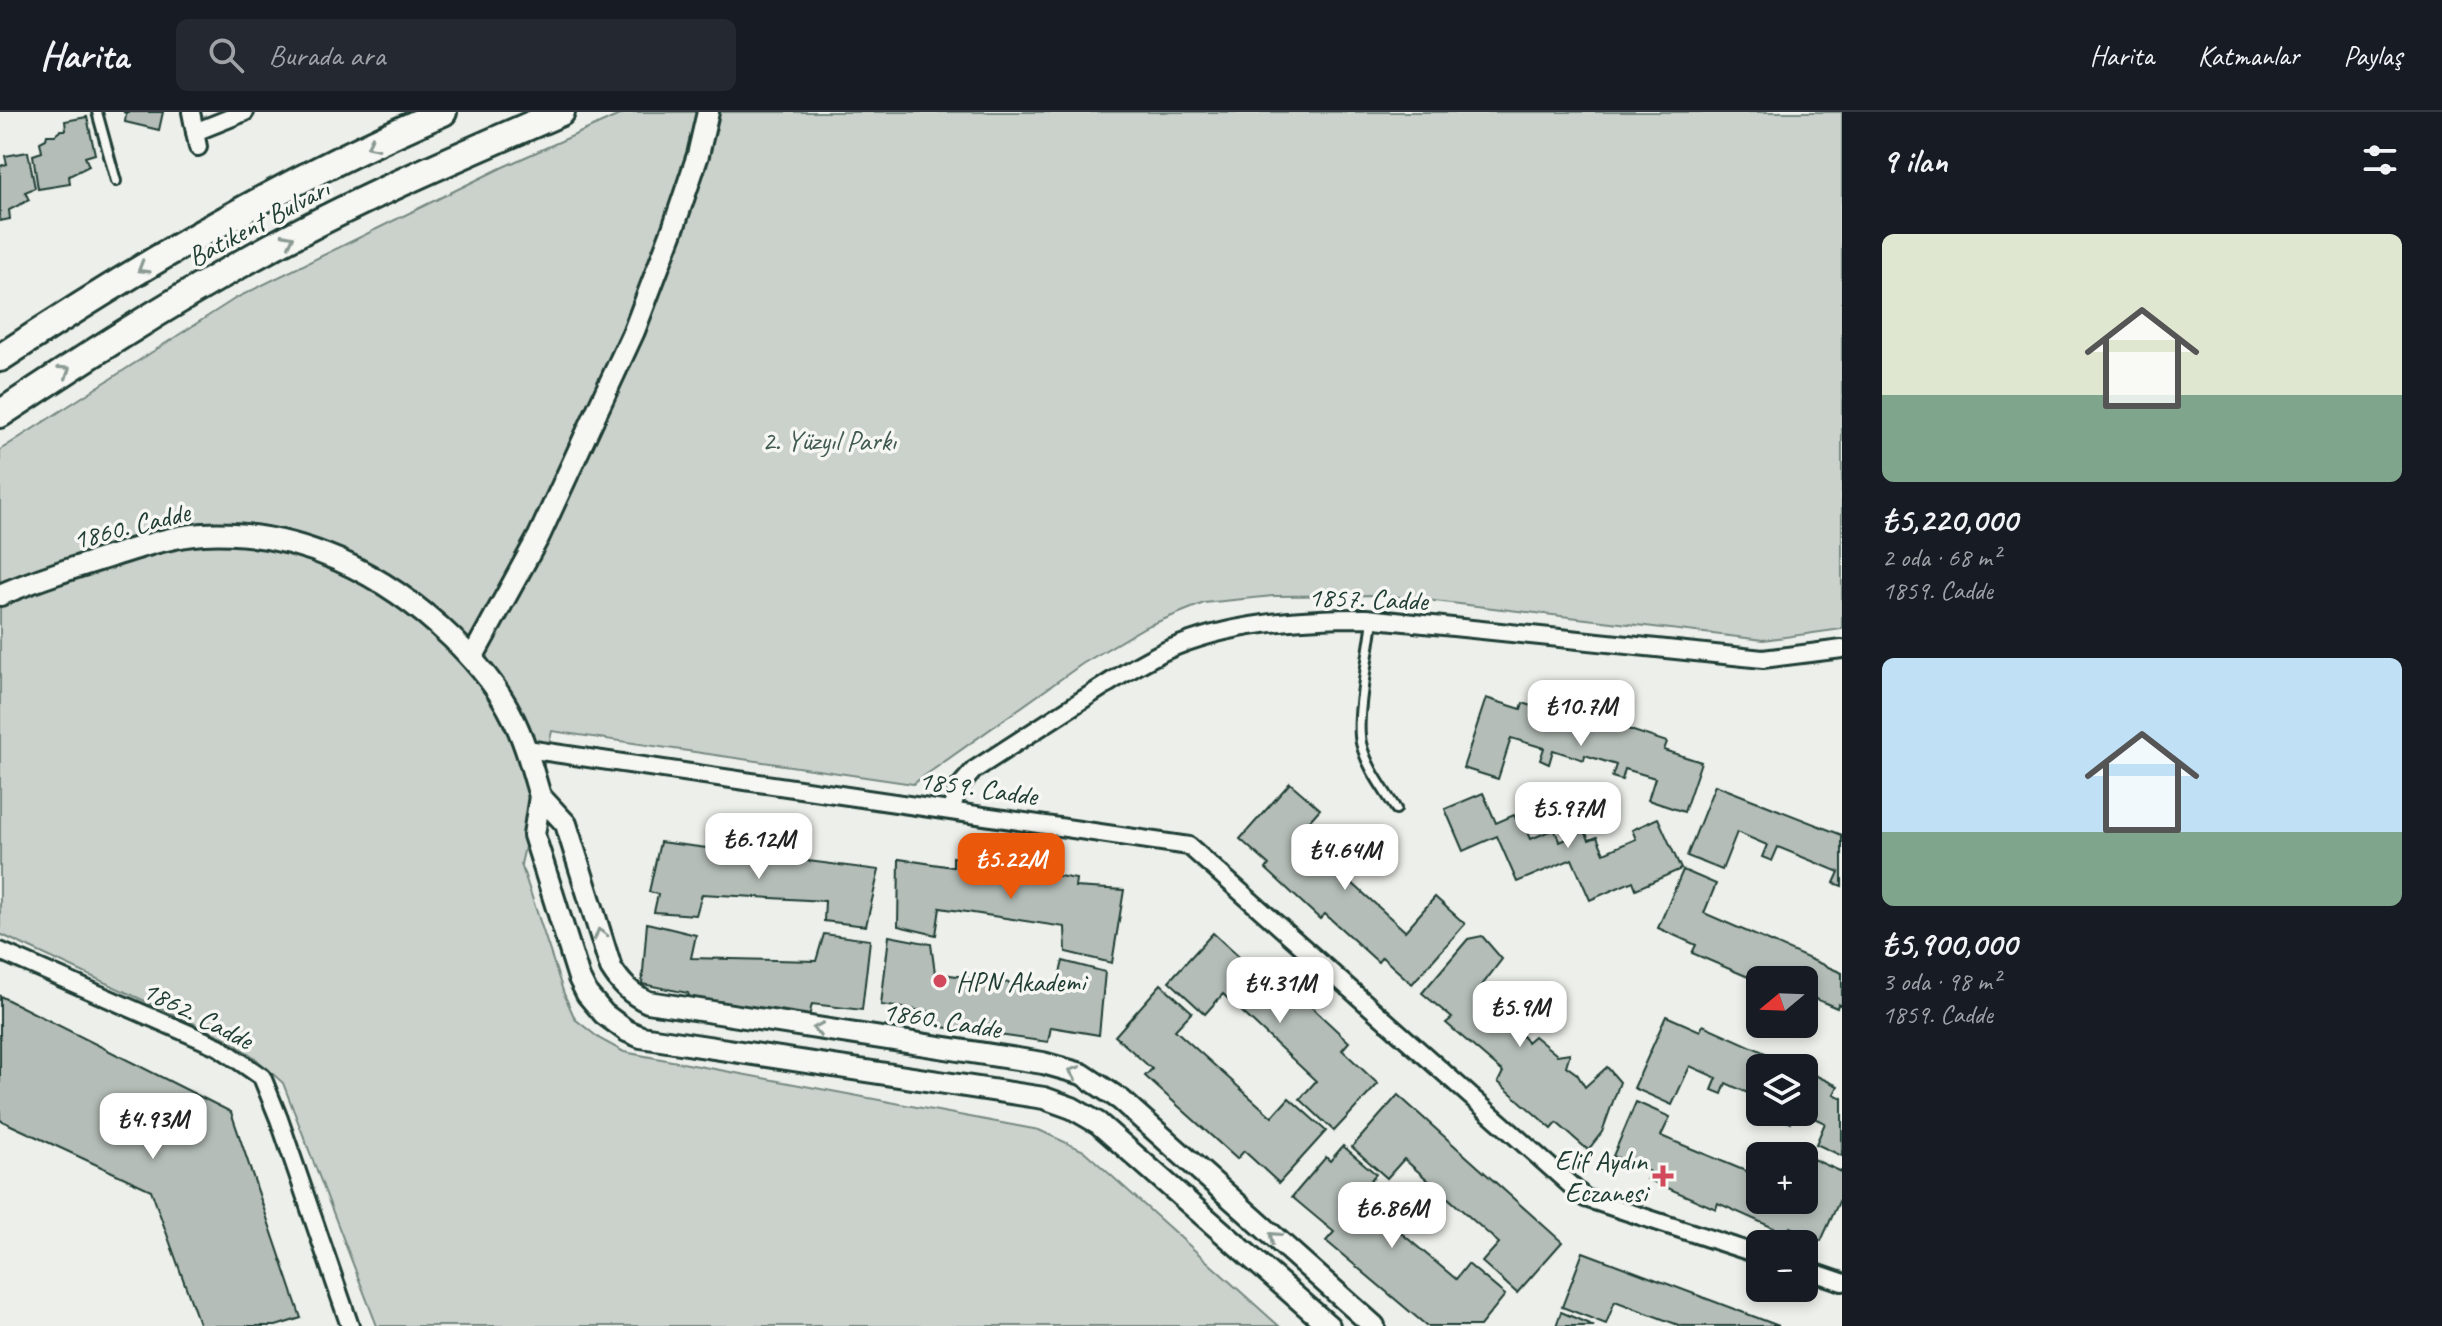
<!DOCTYPE html>
<html lang="tr">
<head>
<meta charset="utf-8">
<style>
	body { margin:0; font-family:Caveat,sans-serif; background:#242831; color:#f1f3f6; height:100vh; display:flex; flex-direction:column; font-size:30px; white-space:nowrap }
	* { box-sizing:border-box; margin:0 }
	p { font-size:26px; color:#9ea1a6 }
	.icon { flex:none; width:44px; height:44px; fill:none; stroke:currentColor; stroke-width:2; stroke-linecap:round; stroke-linejoin:round }
	.map { position:relative; flex:1; overflow:hidden }
	.side { display:flex; flex-direction:column; background:#171b24; width:600px }
	.side>* { flex:none }
	.needle { width:52px; rotate:251deg }
	.buttons { position:absolute; left:1746px; top:854px; display:grid; gap:16px }
	.buttons a { display:grid; place-items:center; width:72px; height:72px; border-radius:12px; background:#171b24; box-shadow:0 4px 12px #0003; font-size:40px }
	.price { position:absolute; translate:-50% -68px; padding:0 18px; border-radius:16px; background:#fff; color:#222; font-size:26px; line-height:52px; filter:drop-shadow(0 2px 4px #0008) }
	.price::after { content:''; position:absolute; left:50%; top:48px; width:24px; height:18px; margin-left:-12px; background:inherit; clip-path:polygon(0 0,100% 0,50% 100%) }
	.price.current { background:#ea580c; color:#fff }
	ul { padding:0; list-style:none }
	li { display:grid; align-content:center; gap:16px; height:424px; padding:0 40px }
	li span { display:grid; place-items:center; height:248px; border-radius:12px; color:#555 }
	li>.icon { margin-inline-start:auto }
	span .icon { width:144px; height:144px; fill:#fffc; stroke-width:1 }
	li b { font-size:34px }
	h2 { display:flex; justify-content:space-between; align-items:center; height:96px; padding:0 40px; font-size:34px }
	header { display:flex; align-items:center; gap:48px; box-sizing:border-box; height:112px; padding:0 40px; background:#171b24; border-bottom:2px solid #363941 }
	header strong { font-size:38px }
	nav { display:flex; gap:44px; margin-inline-start:auto; font-size:28px }
	.search { width:560px; height:72px; background:#242831; display:flex; align-items:center; gap:20px; box-sizing:border-box; padding:0 28px; border-radius:12px; color:#9ea1a6; font-size:30px }
	main { display:flex; flex:1; min-height:0 }
	.map>svg:first-child { display:block }
	.green { fill:#cbd2cc; stroke:#758880; stroke-width:2 }
	.building { fill:#b4bdb8; stroke:#1f3d34; stroke-width:2 }
	.lines { fill:none; stroke-linecap:round; stroke-linejoin:round }
	.service-casing { stroke:#1f3d34; stroke-width:14 }
	.minor-casing { stroke:#1f3d34; stroke-width:22 }
	.tertiary-casing { stroke:#1f3d34; stroke-width:26 }
	.primary-casing { stroke:#1f3d34; stroke-width:32 }
	.service { stroke:#f6f6f2; stroke-width:8 }
	.minor { stroke:#f6f6f2; stroke-width:16 }
	.tertiary { stroke:#f6f6f2; stroke-width:20 }
	.primary { stroke:#f6f6f2; stroke-width:26 }
	.oneway { stroke:#8a9a93 }
	.poi-dot { fill:#d1495b; stroke:#f6f6f2; stroke-width:3 }
	.labels { text-anchor:middle; stroke-width:7; stroke-linejoin:round; paint-order:stroke }
	.street-label { font-size:28px; fill:#1f3d34; stroke:#f6f6f2 }
	.park-label { font-size:28px; fill:#415b52; stroke:#f6f6f2 }
	.poi-label { font-size:28px; fill:#1f3d34; stroke:#f6f6f2; text-anchor:start }
</style>
</head>
<body>
<header>
<strong>Harita</strong>
<div class="search"><svg class="icon" aria-label="search" viewBox="0 0 24 24"><circle cx="10" cy="10" r="6"/><path d="M15 15l6 6"/></svg>Burada ara</div>
<nav><a>Harita</a><a>Katmanlar</a><a>Paylaş</a></nav>
</header>
<main>
<div class="map">
<svg width="1842" height="1214" viewBox="0 0 1842 1214">
	<rect width="100%" height="100%" fill="#edefea"/>
	<filter id="ink" filterUnits="userSpaceOnUse"><feTurbulence type="fractalNoise" baseFrequency=".0125" numOctaves="2"/><feDisplacementMap in="SourceGraphic" scale="16" xChannelSelector="R" yChannelSelector="G"/><feConvolveMatrix kernelMatrix="1 2 1 2 8 2 1 2 1" color-interpolation-filters="sRGB"/></filter>
	<g filter="url(#ink)">
		<path class="green" d="M626,0H1842V517L1763,528L1384,483L1273,484L1204,491L1145,515L1082,552L913,672L552,619L521,752L564,882L575,907L600,927L624,940L1039,1018L1084,1039L1279,1214H377L283,971L254,945L225,926L0,822V338L236,186L503,55Z"/>
		<g class="building">
			<path d="M123,0H163L159,18L125,10L126,1Z"/>
			<path d="M87,5L95,42L85,45L89,54L69,64L70,72L38,77L33,43L42,40L40,30L46,27L47,23H55L61,18H66L65,9Z"/>
			<path d="M28,40L35,76L25,80L29,88L9,98L10,107L0,109V54L7,52L5,44Z"/>
			<path d="M1486,586L1521,597L1523,591L1594,614L1597,607L1667,630L1664,638L1701,650L1684,700L1648,688L1655,666L1625,657L1622,668L1612,665L1616,653L1585,643L1584,648L1553,638L1549,652L1540,648L1544,636L1511,626L1498,667L1463,656Z"/>
			<path d="M1290,671L1320,697L1294,726L1348,774L1351,770L1405,819L1435,785L1465,812L1412,872L1382,845L1378,850L1325,802L1320,807L1266,757L1269,753L1240,727Z"/>
			<path d="M1715,673L1842,723V774L1834,771L1839,760L1778,735L1772,749L1762,745L1767,733L1737,720L1722,758L1687,744Z"/>
			<path d="M1483,681L1496,711L1514,703L1517,709L1522,706L1531,727L1554,717L1560,730L1585,719L1589,728L1597,725L1604,741L1636,727L1632,718L1658,706L1681,757L1636,777L1633,769L1590,788L1572,747L1517,770L1497,724L1463,739L1445,697Z"/>
			<path d="M660,730L879,758L866,814L824,809L825,789L702,782L696,803L654,800L658,782L649,780Z"/>
			<path d="M953,745L1076,767L1075,775L1124,778L1112,851L1066,840L1065,815L940,796L936,823L898,814L899,747L953,755Z"/>
			<path d="M1683,758L1716,772L1704,801L1842,861V894L1838,892L1837,896L1804,882V868H1772L1766,865L1760,870L1692,841L1696,833L1658,816Z"/>
			<path d="M647,811L696,823L691,846L816,849L824,822L870,828L862,898L812,892L808,909L691,889L688,881L642,872Z"/>
			<path d="M1213,821L1250,855L1259,846L1349,930L1342,938L1378,972L1334,1019L1300,987L1316,969L1223,882L1205,902L1169,869Z"/>
			<path d="M889,824L931,832L935,861L1056,877L1063,849L1105,860L1099,923L1051,915L1048,930L927,913L931,900L881,893Z"/>
			<path d="M1482,824L1502,847L1477,880L1496,899L1512,897L1510,909L1527,930L1534,924L1557,943L1570,941L1566,954L1577,962L1585,975L1607,955L1620,970L1602,1020L1588,1038L1557,1011L1552,1017L1498,970L1503,960L1446,911L1452,906L1422,881L1468,827Z"/>
			<path d="M1161,872L1192,900L1175,918L1272,1005L1289,986L1326,1019L1279,1071L1244,1039L1237,1047L1145,964L1152,957L1115,924Z"/>
			<path d="M0,884L231,1000L301,1206L276,1214H200L151,1078L0,1008Z"/>
			<path d="M1666,904L1700,919L1703,913L1799,956H1760V981L1756,979L1754,984L1726,971L1722,982L1712,978L1717,966L1690,954L1672,993L1634,976Z"/>
			<path d="M1804,958L1838,974L1834,982L1842,986V1044L1816,1032L1825,1011L1801,1000H1804Z"/>
			<path d="M1398,983L1562,1130L1517,1181L1482,1150L1499,1131L1404,1047L1387,1066L1352,1035Z"/>
			<path d="M1636,990L1670,1005L1661,1024L1760,1065V1088H1804V1068L1813,1047L1842,1060V1083L1821,1129L1790,1115L1787,1122L1718,1091L1716,1097L1647,1067L1650,1060L1613,1044Z"/>
			<path d="M1783,1000H1796L1791,1011L1780,1006Z"/>
			<path d="M1343,1034L1376,1062L1357,1084L1456,1167L1468,1152L1505,1183L1480,1214H1427L1326,1129L1334,1120L1292,1085L1326,1045L1330,1049Z"/>
			<path d="M1583,1140L1779,1214H1681L1615,1189L1606,1212L1562,1195Z"/>
			<path d="M1561,1200L1594,1214H1556Z"/>
		</g>
		<g class="lines">
			<defs>
				<g id="service">
					<path d="M97,0L116,69"/>
					<path d="M1373,507C1370,538 1355,604 1361,631C1367,656 1383,676 1396,697"/>
				</g>
				<g id="minor">
					<path d="M191,0L198,35"/>
					<path d="M195,20L245,0"/>
					<path d="M527,637L1189,734L1585,1086L1760,1143"/>
					<path d="M951,698L959,675L974,658C1010,635 1046,611 1082,588C1110,570 1137,552 1167,538C1228,511 1300,506 1366,506L1763,547L1842,537"/>
					<path d="M0,839L219,935L262,965L279,1007L350,1214"/>
					<path d="M1804,1157L1842,1170"/>
				</g>
				<g id="tertiary">
					<path d="M0,483C37,467 76,455 115,443C143,434 173,424 203,422C299,417 386,462 453,527C476,550 498,575 512,604C525,629 532,657 540,684"/>
					<path d="M472,546L539,424L634,219L674,114L698,43L708,0"/>
					<path d="M1329,1214L1098,1011L1072,996L1044,986L641,925L627,919L604,902L587,882L579,866L534,723L540,684L566,712L611,856C621,872 631,882 648,890L1043,951L1082,962L1121,988L1374,1214"/>
				</g>
				<g id="primary">
					<path d="M0,246C141,153 287,67 443,0"/>
					<path d="M0,302C83,247 166,193 253,145C352,90 457,45 561,0"/>
				</g>
			</defs>
			<use href="#service" class="service-casing"/>
			<use href="#minor" class="minor-casing"/>
			<use href="#tertiary" class="tertiary-casing"/>
			<use href="#primary" class="primary-casing"/>
			<use href="#service" class="service"/>
			<use href="#minor" class="minor"/>
			<use href="#tertiary" class="tertiary"/>
			<use href="#primary" class="primary"/>
		</g>
		<defs><path id="oneway-chevron" d="M-2-3.5L2.5 0L-2 3.5" fill="none" stroke-width="1.6" stroke-linecap="round" stroke-linejoin="round" transform="scale(2)"/></defs>
		<g class="oneway">
			<use href="#oneway-chevron" transform="translate(372 33) rotate(153)"/>
			<use href="#oneway-chevron" transform="translate(289 127) rotate(-27)"/>
			<use href="#oneway-chevron" transform="translate(143 156) rotate(149)"/>
			<use href="#oneway-chevron" transform="translate(65 259) rotate(-34)"/>
			<use href="#oneway-chevron" transform="translate(600 822) rotate(-107)"/>
			<use href="#oneway-chevron" transform="translate(818 917) rotate(-171)"/>
			<use href="#oneway-chevron" transform="translate(1074 960) rotate(-160)"/>
			<use href="#oneway-chevron" transform="translate(1274 1125) rotate(-138)"/>
		</g>
	</g>
	<g class="poi-dot">
		<circle cx="940" cy="869" r="8"/>
		<path d="M1659 1052h8v8h8v8h-8v8h-8v-8h-8v-8h8z"/>
	</g>
	<g class="labels">
		<g class="street-label">
			<text transform="translate(258 110) rotate(-28)" y="10">Batıkent Bulvarı</text>
			<text transform="translate(131 413) rotate(-14)" y="10">1860. Cadde</text>
			<text transform="translate(1368 486) rotate(2)" y="10">1857. Cadde</text>
			<text transform="translate(978 675) rotate(8)" y="10">1859. Cadde</text>
			<text transform="translate(198 902) rotate(27)" y="10">1862. Cadde</text>
			<text transform="translate(942 907) rotate(9)" y="10">1860. Cadde</text>
		</g>
		<g class="park-label">
			<text x="829" y="338">2. Yüzyıl Parkı</text>
		</g>
		<g class="poi-label">
			<text x="956" y="879">HPN Akademi</text>
			<text x="1647" y="1058" text-anchor="end">Elif Aydın<tspan x="1647" dy="32">Eczanesi</tspan></text>
		</g>
	</g>
</svg>
<div class="buttons">
<a><svg class="needle" viewBox="-14 -14 28 28"><path d="M0-13l5 13h-10z" fill="#e53935"/><path d="M0 13l5-13h-10z" fill="#9ea1a6"/></svg></a>
<a><svg class="icon" aria-label="layers" viewBox="0 0 24 24"><path d="M12 4l9 5-9 5-9-5zM3 14l9 5 9-5"/></svg></a>
<a>+</a>
<a>−</a>
</div>
<b class="price" style="left:1581px;top:636px">₺10.7M</b>
<b class="price" style="left:1568px;top:738px">₺5.97M</b>
<b class="price" style="left:759px;top:769px">₺6.12M</b>
<b class="price" style="left:1345px;top:780px">₺4.64M</b>
<b class="price current" style="left:1011px;top:789px">₺5.22M</b>
<b class="price" style="left:1280px;top:913px">₺4.31M</b>
<b class="price" style="left:1520px;top:937px">₺5.9M</b>
<b class="price" style="left:153px;top:1049px">₺4.93M</b>
<b class="price" style="left:1392px;top:1138px">₺6.86M</b>
</div>
<section class="side">
<h2>9 ilan<svg class="icon" aria-label="filters" viewBox="0 0 24 24"><path d="M4 7h16M4 17h16"/><circle cx="9" cy="7" r="2"/><circle cx="15" cy="17" r="2"/></svg></h2>
<ul>
<li><span style="background:linear-gradient(#dfe7d0 65%,#7fa58c 0)"><svg class="icon" aria-label="home" viewBox="0 0 24 24"><path d="M3 11l9-7 9 7M6 9v11h12V9"/></svg></span><div><b>₺5,220,000</b><p>2 oda · 68 m²</p><p>1859. Cadde</p></div></li>
<li><span style="background:linear-gradient(#bfe0f5 70%,#7fa58c 0)"><svg class="icon" aria-label="home" viewBox="0 0 24 24"><path d="M3 11l9-7 9 7M6 9v11h12V9"/></svg></span><div><b>₺5,900,000</b><p>3 oda · 98 m²</p><p>1859. Cadde</p></div></li>
</ul>
</section>
</main>
</body>
</html>
